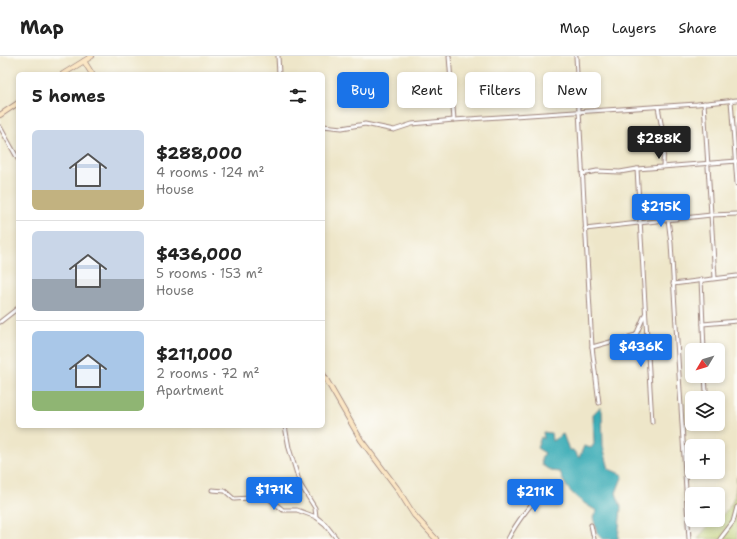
<!DOCTYPE html>
<html lang="en">
<head>
<meta charset="utf-8">
<style>
	body { margin:0; font-family:"Shantell Sans",sans-serif; background:#f2f2f2; color:#222; height:100vh; display:flex; flex-direction:column; font-size:15px; white-space:nowrap }
	* { box-sizing:border-box; margin:0 }
	p { font-size:13px; color:#767676 }
	.icon { flex:none; width:22px; height:22px; fill:none; stroke:currentColor; stroke-width:2; stroke-linecap:round; stroke-linejoin:round }
	.map { position:relative; flex:1; overflow:hidden }
	.drawer { position:absolute; left:16px; top:16px; width:309px; height:356px; display:flex; flex-direction:column; background:#fff; border-radius:6px; box-shadow:0 2px 6px #0003 }
	.drawer>* { flex:none }
	.hud { position:absolute; left:337px; top:16px; width:340px; height:36px; display:flex; gap:8px }
	.needle { width:26px; rotate:232deg }
	.fabs { position:absolute; left:685px; top:287px; display:grid; gap:8px }
	.fabs a { display:grid; place-items:center; width:40px; height:40px; border-radius:6px; background:#fff; box-shadow:0 2px 6px #0003; font-size:20px }
	.price { position:absolute; translate:-50% -34px; padding:0 9px; border-radius:4px; background:#1a73e8; color:#fff; font-size:13px; line-height:26px; filter:drop-shadow(0 1px 2px #0008) }
	.price::after { content:''; position:absolute; left:50%; top:24px; width:12px; height:9px; margin-left:-6px; background:inherit; clip-path:polygon(0 0,100% 0,50% 100%) }
	.price.current { background:#222; color:#fff }
	ul { padding:0; list-style:none }
	li { display:flex; align-items:center; gap:12px; height:100px; padding:0 16px }
	li+li { border-top:1px solid #e0e0e0 }
	li span { display:grid; place-items:center; flex:none; width:112px; height:80px; border-radius:6px; color:#555 }
	li>.icon { margin-inline-start:auto }
	span .icon { width:48px; height:48px; fill:#fffc; stroke-width:1 }
	li b { font-size:17px }
	h2 { display:flex; justify-content:space-between; align-items:center; height:48px; padding:0 16px; font-size:17px }
	.chip { padding:0 14px; border-radius:6px; background:#fff; box-shadow:0 2px 6px #0003; font-size:14px; line-height:36px }
	.chip.current { background:#1a73e8; color:#fff }
	header { display:flex; align-items:center; gap:24px; box-sizing:border-box; height:56px; padding:0 20px; background:#fff; border-bottom:1px solid #e0e0e0 }
	header strong { font-size:19px }
	nav { display:flex; gap:22px; margin-inline-start:auto; font-size:14px }
	.map>svg:first-child { display:block }
	.green { fill:#b8c96b; stroke:#81744b }
	.water { fill:#39abb5; stroke:#426570 }
	.lines { fill:none; stroke-linecap:round; stroke-linejoin:round }
	.street-casing { stroke:#9c827a; stroke-width:5 }
	.secondary-casing { stroke:#9c827a; stroke-width:6 }
	.street { stroke:#fff; stroke-width:3 }
	.secondary { stroke:#fbe6c4; stroke-width:4.5 }
</style>
</head>
<body>
<header>
<strong>Map</strong>
<nav><a>Map</a><a>Layers</a><a>Share</a></nav>
</header>
<div class="map">
<svg width="737" height="483" viewBox="0 0 737 483">
	<rect width="100%" height="100%" fill="#fdfcf7"/>
	<filter id="ink" filterUnits="userSpaceOnUse"><feTurbulence type="fractalNoise" baseFrequency=".025" numOctaves="2"/><feDisplacementMap in="SourceGraphic" scale="8" xChannelSelector="R" yChannelSelector="G"/><feConvolveMatrix kernelMatrix="1 2 1 2 8 2 1 2 1" color-interpolation-filters="sRGB"/></filter>
	<filter id="wash" filterUnits="userSpaceOnUse"><feTurbulence type="fractalNoise" baseFrequency=".012" numOctaves="4" result="noise"/><feDisplacementMap in="SourceGraphic" scale="16" xChannelSelector="R" yChannelSelector="G"/><feGaussianBlur stdDeviation="0.9" result="paint"/><feColorMatrix in="noise" values="0 0 0 0 0 0 0 0 0 0 0 0 0 0 0 0 0 1.4 0 .05"/><feComposite in="paint" operator="in"/></filter>
	<g filter="url(#wash)">
		<rect width="100%" height="100%" fill="#eee6c9"/>
		<path class="green" d="M737,421V483H698C714,456 736,464 737,421Z"/>
		<path class="water" d="M600,351L602,355L603,390L609,413L623,419L616,437L621,451L618,483H602L597,477L593,461L597,455C581,446 565,435 560,416L551,415L542,409L541,403L545,397L537,392L541,381L544,383L543,376L551,377L552,385L563,378L569,394H573L579,402L584,390L591,392L594,388L593,358Z"/>
	</g>
	<g filter="url(#ink)">
		<g class="lines">
			<defs>
				<g id="street">
					<path d="M278,0L279,18"/>
					<path d="M449,0L454,64"/>
					<path d="M576,0L592,291L599,347"/>
					<path d="M731,44L737,128"/>
					<path d="M704,47L715,222"/>
					<path d="M658,51L664,83L663,111"/>
					<path d="M323,70L342,72L365,68L394,74L412,68L454,64L697,48L737,44"/>
					<path d="M0,71L18,103"/>
					<path d="M637,113L652,366"/>
					<path d="M582,118L597,115L620,116L637,113L737,105"/>
					<path d="M668,163L671,187L689,483"/>
					<path d="M585,173L711,159L737,158"/>
					<path d="M701,223L704,294"/>
					<path d="M673,228L737,220"/>
					<path d="M0,266L18,252"/>
					<path d="M703,268L737,265"/>
					<path d="M592,291L636,279L645,258"/>
					<path d="M705,320L706,335"/>
					<path d="M285,370L289,392L300,428L315,452L316,461"/>
					<path d="M212,434L225,435L234,443L267,441L283,454H297L316,461L325,468L337,483"/>
					<path d="M591,469L594,483"/>
					<path d="M508,483C515,469 534,442 547,433C551,431 556,430 559,429"/>
					<path d="M720,483L733,466L737,451"/>
				</g>
				<g id="secondary">
					<path d="M84,5L92,18"/>
					<path d="M63,18L92,0"/>
					<path d="M0,59L18,47"/>
					<path d="M323,318L361,384L397,432L414,459L436,483"/>
				</g>
			</defs>
			<use href="#street" class="street-casing"/>
			<use href="#secondary" class="secondary-casing"/>
			<use href="#street" class="street"/>
			<use href="#secondary" class="secondary"/>
		</g>
	</g>
</svg>
<div class="fabs">
<a><svg class="needle" viewBox="-14 -14 28 28"><path d="M0-13l5 13h-10z" fill="#e53935"/><path d="M0 13l5-13h-10z" fill="#767676"/></svg></a>
<a><svg class="icon" aria-label="layers" viewBox="0 0 24 24"><path d="M12 4l9 5-9 5-9-5zM3 14l9 5 9-5"/></svg></a>
<a>+</a>
<a>−</a>
</div>
<b class="price current" style="left:659px;top:104px">$288K</b>
<b class="price" style="left:661px;top:172px">$215K</b>
<b class="price" style="left:641px;top:312px">$436K</b>
<b class="price" style="left:274px;top:455px">$171K</b>
<b class="price" style="left:535px;top:457px">$211K</b>
<div class="hud">
<a class="chip current">Buy</a>
<a class="chip">Rent</a>
<a class="chip">Filters</a>
<a class="chip">New</a>
</div>
<section class="drawer">
<h2>5 homes<svg class="icon" aria-label="filters" viewBox="0 0 24 24"><path d="M4 7h16M4 17h16"/><circle cx="9" cy="7" r="2"/><circle cx="15" cy="17" r="2"/></svg></h2>
<ul>
<li><span style="background:linear-gradient(#c9d6e8 75%,#c2b280 0)"><svg class="icon" aria-label="home" viewBox="0 0 24 24"><path d="M3 11l9-7 9 7M6 9v11h12V9"/></svg></span><div><b>$288,000</b><p>4 rooms · 124 m²</p><p>House</p></div></li>
<li><span style="background:linear-gradient(#c9d6e8 60%,#9aa5b1 0)"><svg class="icon" aria-label="home" viewBox="0 0 24 24"><path d="M3 11l9-7 9 7M6 9v11h12V9"/></svg></span><div><b>$436,000</b><p>5 rooms · 153 m²</p><p>House</p></div></li>
<li><span style="background:linear-gradient(#a9c7e8 75%,#8fb573 0)"><svg class="icon" aria-label="home" viewBox="0 0 24 24"><path d="M3 11l9-7 9 7M6 9v11h12V9"/></svg></span><div><b>$211,000</b><p>2 rooms · 72 m²</p><p>Apartment</p></div></li>
</ul>
</section>
</div>
</body>
</html>
